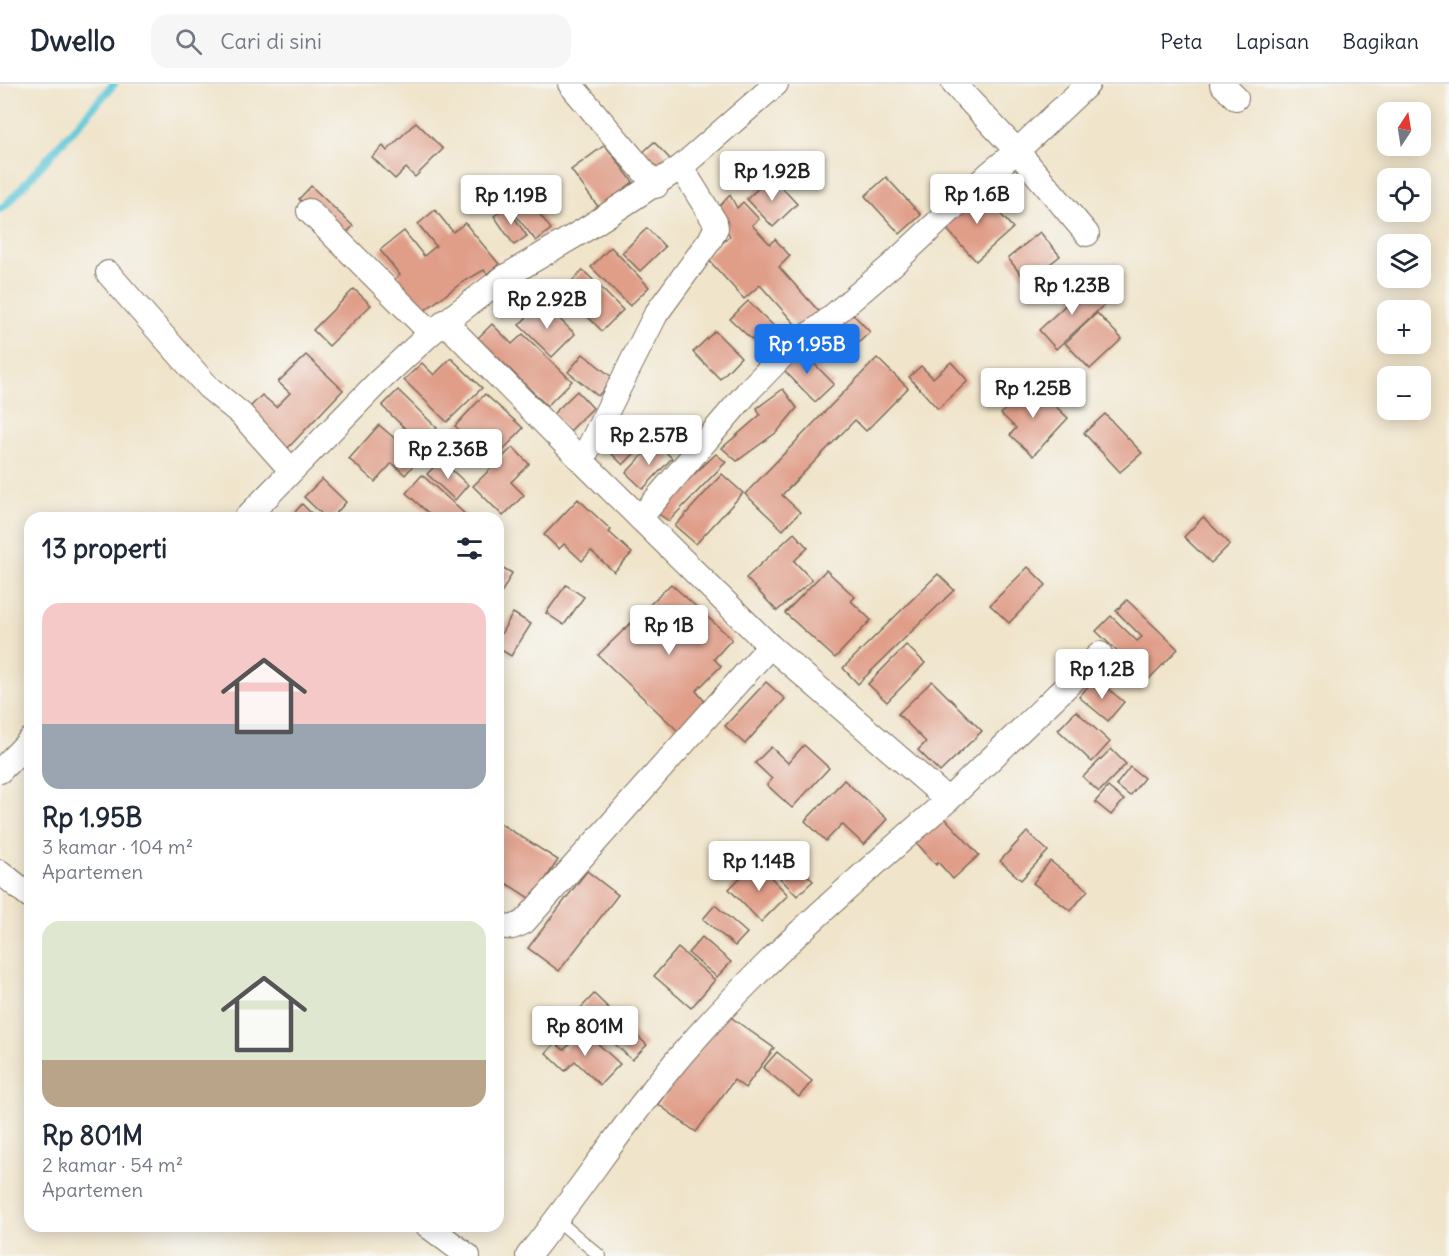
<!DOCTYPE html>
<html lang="id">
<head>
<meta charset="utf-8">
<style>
	body { margin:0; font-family:Delius,sans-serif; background:#f6f6f7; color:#1f2937; height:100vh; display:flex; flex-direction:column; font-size:22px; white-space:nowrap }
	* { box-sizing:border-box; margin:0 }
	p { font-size:20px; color:#747a83 }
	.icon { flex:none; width:33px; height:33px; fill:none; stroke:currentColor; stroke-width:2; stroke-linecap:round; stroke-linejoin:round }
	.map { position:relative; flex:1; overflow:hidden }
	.sheet { position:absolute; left:24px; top:428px; width:480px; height:720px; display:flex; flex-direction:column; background:#fff; border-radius:18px; box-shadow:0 3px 15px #0003 }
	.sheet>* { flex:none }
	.needle { width:39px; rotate:12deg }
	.fabs { position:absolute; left:1377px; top:18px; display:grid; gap:12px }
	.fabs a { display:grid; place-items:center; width:54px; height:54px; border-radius:12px; background:#fff; box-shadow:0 3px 15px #0003; font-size:30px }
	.price { position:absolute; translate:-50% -51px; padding:0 14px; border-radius:6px; background:#fff; color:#222; font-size:20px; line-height:39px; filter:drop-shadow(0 2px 3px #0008) }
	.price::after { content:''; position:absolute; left:50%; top:36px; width:18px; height:14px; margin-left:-9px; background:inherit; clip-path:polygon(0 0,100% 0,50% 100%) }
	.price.active { background:#1a73e8; color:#fff }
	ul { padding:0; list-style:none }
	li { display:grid; align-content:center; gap:12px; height:318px; padding:0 18px }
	li span { display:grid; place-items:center; height:186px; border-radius:18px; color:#555 }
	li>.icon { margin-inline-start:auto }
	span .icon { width:108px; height:108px; fill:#fffc; stroke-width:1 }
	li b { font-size:26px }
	h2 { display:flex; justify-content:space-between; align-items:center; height:72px; padding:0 18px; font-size:26px }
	header { display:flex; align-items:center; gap:36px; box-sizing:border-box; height:84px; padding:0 30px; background:#fff; border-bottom:2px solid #e0e1e3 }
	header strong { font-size:28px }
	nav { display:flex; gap:33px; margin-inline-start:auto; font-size:21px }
	.search { width:420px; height:54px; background:#f6f6f7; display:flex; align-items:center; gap:15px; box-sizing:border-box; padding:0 21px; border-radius:18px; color:#747a83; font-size:22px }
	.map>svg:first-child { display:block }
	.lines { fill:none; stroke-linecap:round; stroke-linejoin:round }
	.stream { stroke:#5dc7d8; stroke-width:8 }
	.building { fill:#e09e89 }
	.lane-casing { stroke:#7a6b5a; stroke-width:14 }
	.street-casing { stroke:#7a6b5a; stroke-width:26 }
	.lane { stroke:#fff; stroke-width:12 }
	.street { stroke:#fff; stroke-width:24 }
</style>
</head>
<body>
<header>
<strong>Dwello</strong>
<div class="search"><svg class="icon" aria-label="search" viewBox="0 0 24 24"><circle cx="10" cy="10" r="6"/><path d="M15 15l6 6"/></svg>Cari di sini</div>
<nav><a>Peta</a><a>Lapisan</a><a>Bagikan</a></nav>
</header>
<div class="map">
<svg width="1449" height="1172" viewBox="0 0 1449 1172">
	<rect width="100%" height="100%" fill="#f6f6f2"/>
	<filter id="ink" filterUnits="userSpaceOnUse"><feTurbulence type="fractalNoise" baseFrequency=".0167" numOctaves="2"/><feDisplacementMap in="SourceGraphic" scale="12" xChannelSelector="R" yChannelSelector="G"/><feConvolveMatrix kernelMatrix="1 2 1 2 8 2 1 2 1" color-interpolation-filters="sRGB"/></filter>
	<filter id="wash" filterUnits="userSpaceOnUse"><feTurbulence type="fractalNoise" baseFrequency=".008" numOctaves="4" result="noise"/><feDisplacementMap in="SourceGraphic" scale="24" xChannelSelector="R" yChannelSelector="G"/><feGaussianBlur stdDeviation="1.35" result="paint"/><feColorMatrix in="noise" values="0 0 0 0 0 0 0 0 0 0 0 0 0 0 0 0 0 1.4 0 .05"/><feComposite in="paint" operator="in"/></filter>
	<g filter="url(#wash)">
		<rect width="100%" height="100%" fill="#f0e4ca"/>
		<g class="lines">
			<path class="stream" d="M0,125L7,120L114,0"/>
		</g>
		<g id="blocks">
			<g class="building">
				<path d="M416,38L443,65L415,93L406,84L395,95L372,73L383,62L387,67Z"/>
				<path d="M654,58L671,76L657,89L640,71Z"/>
				<path d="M605,61L633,98L599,124L571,86Z"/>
				<path d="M771,92L797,120L773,143L747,115Z"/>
				<path d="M886,93L921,131L900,150L865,112Z"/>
				<path d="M311,102L353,142L341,155L299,115Z"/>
				<path d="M978,105L1013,144L976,177L941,139Z"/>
				<path d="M730,111L737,124L743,118L759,135L752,141L770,160L775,155L790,172L779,183L823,232L803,249L760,201L744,215L706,173L730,152L716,126Z"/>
				<path d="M529,116L551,145L536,157L513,128Z"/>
				<path d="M507,123L527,152L514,161L494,132Z"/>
				<path d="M435,126L453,148L465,139L499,180L487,190L484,186L463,198L421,229L394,196L400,191L380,166L404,147L424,172L436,162L418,140Z"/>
				<path d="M647,144L665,163L640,187L622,169Z"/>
				<path d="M1040,148L1060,172L1027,198L1008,174Z"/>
				<path d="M611,163L649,203L630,222L591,183Z"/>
				<path d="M583,186L623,226L602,247L562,207Z"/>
				<path d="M1088,200L1106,219L1056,265L1039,246Z"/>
				<path d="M354,205L371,221L329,262L313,246Z"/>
				<path d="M748,217L783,251L766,269L730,235Z"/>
				<path d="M542,218L575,250L552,273L519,241Z"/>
				<path d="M846,223L870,248L854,263L830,237Z"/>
				<path d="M1097,229L1122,255L1090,285L1065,259Z"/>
				<path d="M492,240L512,260L523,250L572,297L547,322L478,254Z"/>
				<path d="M715,247L741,273L720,295L693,268Z"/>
				<path d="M799,264L834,300L815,318L780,282Z"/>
				<path d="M583,270L613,294L598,312L568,288Z"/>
				<path d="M306,271L343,306L287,365L246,327L262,311L276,323L290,309L278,298Z"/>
				<path d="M451,274L482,304L447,338L404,296L422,279L434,291Z"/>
				<path d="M877,274L908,304L866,347L855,336L782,411L800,428L783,446L745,410Z"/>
				<path d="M951,278L968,297L938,325L909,293L921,282L933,294Z"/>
				<path d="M1030,298L1068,334L1033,372L1010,351L1016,344L1001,330Z"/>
				<path d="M783,305L797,324L777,348L737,377L722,364L760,331L757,324Z"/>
				<path d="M398,306L437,344L421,360L382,322Z"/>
				<path d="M577,307L593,324L569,348L552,331Z"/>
				<path d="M485,310L523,344L498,372L476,353L472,358L455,342Z"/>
				<path d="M1105,330L1142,369L1120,388L1084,349Z"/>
				<path d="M639,334L654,349L623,381L608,366Z"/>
				<path d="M379,341L419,375L405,391L392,379L375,398L349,375Z"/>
				<path d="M655,358L672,374L643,405L626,389Z"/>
				<path d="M513,363L529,380L511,398L524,411L503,432L473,402Z"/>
				<path d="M716,370L726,378L669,437L654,427Z"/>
				<path d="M441,376L468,401L455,416L427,390Z"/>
				<path d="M722,390L743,409L696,460L675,442Z"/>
				<path d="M422,391L451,417L469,434H434L406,409Z"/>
				<path d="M322,395L346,418L332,434H326L304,413Z"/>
				<path d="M578,415L611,446L609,448L632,469L614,488L591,467L582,477L564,460L559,465L544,451Z"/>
				<path d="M302,420L316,434H290Z"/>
				<path d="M1203,433L1230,460L1211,479L1184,453Z"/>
				<path d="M794,449L808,464L794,477L812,496L777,527L746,494Z"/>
				<path d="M498,481L512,489L498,515Z"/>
				<path d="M1028,483L1046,501L1009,539L990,521Z"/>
				<path d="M826,486L855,513L851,517L871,536L835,574L785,529Z"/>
				<path d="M938,490L954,506L858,600L843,584Z"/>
				<path d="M671,500L732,555L714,575L721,582L696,607L706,619L679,648L598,571Z"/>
				<path d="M566,501L584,513L564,541L546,529Z"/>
				<path d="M1127,516L1178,565L1142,602L1117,578L1122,572L1096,547L1111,532L1137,557L1142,553L1116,527Z"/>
				<path d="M513,529L531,540L511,572L498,564V555Z"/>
				<path d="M906,561L925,579L887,618L868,600Z"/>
				<path d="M1095,594L1124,618L1108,637L1079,613Z"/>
				<path d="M932,597L982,647L940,688L918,666L926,658L898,630Z"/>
				<path d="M766,598L785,615L745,660L725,642Z"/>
				<path d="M1076,627L1110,658L1092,678L1058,646Z"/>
				<path d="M804,661L829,684L792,724L767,701L772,695L755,679L771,663L788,679Z"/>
				<path d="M1111,665L1126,680L1099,708L1083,693Z"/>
				<path d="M1130,683L1144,694L1130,712L1116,701Z"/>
				<path d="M844,696L887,735L864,761L842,740L826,757L805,737Z"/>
				<path d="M1108,703L1124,716L1111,731L1095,718Z"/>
				<path d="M943,732L979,771L953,795L938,778L936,781L915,757Z"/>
				<path d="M498,738L558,776L532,816L498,794Z"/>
				<path d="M1027,748L1048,767L1021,796L1000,777Z"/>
				<path d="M779,761L813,797L797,812L763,776Z"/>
				<path d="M1050,777L1088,806L1071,827L1033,799Z"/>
				<path d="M756,778L788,811L761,838L729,805Z"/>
				<path d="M587,787L618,811L559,887L528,864Z"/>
				<path d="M715,821L747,849L735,862L703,835Z"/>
				<path d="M702,853L731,878L717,893L688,869Z"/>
				<path d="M678,864L715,896L691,924L654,892Z"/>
				<path d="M594,910L647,961L632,976L579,926Z"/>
				<path d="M725,929L774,964L745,1004L734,996L696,1048L658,1020Z"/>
				<path d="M583,946L620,980L600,1001L575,977L565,987L546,969L555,959L564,966Z"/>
				<path d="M777,968L812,997L799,1013L763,984Z"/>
			</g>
		</g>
	</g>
	<g filter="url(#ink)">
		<use href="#blocks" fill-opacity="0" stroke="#7a6b5a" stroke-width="1.5"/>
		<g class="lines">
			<defs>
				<path id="lane" d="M557,1136L600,1172"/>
				<g id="street">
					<path d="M570,0L656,102"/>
					<path d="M1222,0L1236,14"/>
					<path d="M309,127L431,249"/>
					<path d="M1087,150L1017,67L1088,0"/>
					<path d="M108,189L208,303L241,330L291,386"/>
					<path d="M445,238L582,377L770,562L948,716C856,796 762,877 682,970C627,1034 581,1106 528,1172"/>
					<path d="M582,377L656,230L710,156L716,144L715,138L681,83"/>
					<path d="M246,434L378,298L431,249L503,194L586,145L681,83L776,0"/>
					<path d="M640,434L750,305L790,264L821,242L892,181L990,89L1017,67L954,0"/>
					<path d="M0,687L30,656"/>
					<path d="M948,716L1100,570"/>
					<path d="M0,788L30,812"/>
					<path d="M498,838C507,847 515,843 524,838L770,562"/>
					<path d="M428,1142L468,1172"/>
				</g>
			</defs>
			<use href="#lane" class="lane-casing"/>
			<use href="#street" class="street-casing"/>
			<use href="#lane" class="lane"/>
			<use href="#street" class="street"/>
		</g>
	</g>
</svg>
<div class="fabs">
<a><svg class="needle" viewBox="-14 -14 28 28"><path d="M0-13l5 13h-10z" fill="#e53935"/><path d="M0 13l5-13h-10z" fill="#747a83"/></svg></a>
<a><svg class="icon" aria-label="locate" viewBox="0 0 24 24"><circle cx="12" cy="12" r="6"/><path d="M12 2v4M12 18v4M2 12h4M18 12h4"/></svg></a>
<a><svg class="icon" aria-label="layers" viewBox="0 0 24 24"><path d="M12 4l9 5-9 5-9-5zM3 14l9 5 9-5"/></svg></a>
<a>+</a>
<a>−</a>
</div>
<b class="price" style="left:772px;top:118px">Rp 1.92B</b>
<b class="price" style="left:977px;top:141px">Rp 1.6B</b>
<b class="price" style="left:511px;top:142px">Rp 1.19B</b>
<b class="price" style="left:1072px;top:232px">Rp 1.23B</b>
<b class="price" style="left:547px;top:246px">Rp 2.92B</b>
<b class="price active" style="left:807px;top:291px">Rp 1.95B</b>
<b class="price" style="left:1033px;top:335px">Rp 1.25B</b>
<b class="price" style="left:649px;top:382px">Rp 2.57B</b>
<b class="price" style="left:448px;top:396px">Rp 2.36B</b>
<b class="price" style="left:669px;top:572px">Rp 1B</b>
<b class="price" style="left:1102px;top:616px">Rp 1.2B</b>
<b class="price" style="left:759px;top:808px">Rp 1.14B</b>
<b class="price" style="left:585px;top:973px">Rp 801M</b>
<section class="sheet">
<h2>13 properti<svg class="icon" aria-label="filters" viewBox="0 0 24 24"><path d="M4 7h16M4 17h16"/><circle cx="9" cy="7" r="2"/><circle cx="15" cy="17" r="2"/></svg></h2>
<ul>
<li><span style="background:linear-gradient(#f6c9c9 65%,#9aa5b1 0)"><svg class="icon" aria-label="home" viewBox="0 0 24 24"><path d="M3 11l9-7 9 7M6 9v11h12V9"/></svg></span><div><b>Rp 1.95B</b><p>3 kamar · 104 m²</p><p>Apartemen</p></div></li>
<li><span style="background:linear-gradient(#dfe7d0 75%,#b9a48a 0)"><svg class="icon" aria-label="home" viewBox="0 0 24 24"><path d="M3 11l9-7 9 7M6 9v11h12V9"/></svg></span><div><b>Rp 801M</b><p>2 kamar · 54 m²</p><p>Apartemen</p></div></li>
</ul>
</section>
</div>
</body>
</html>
